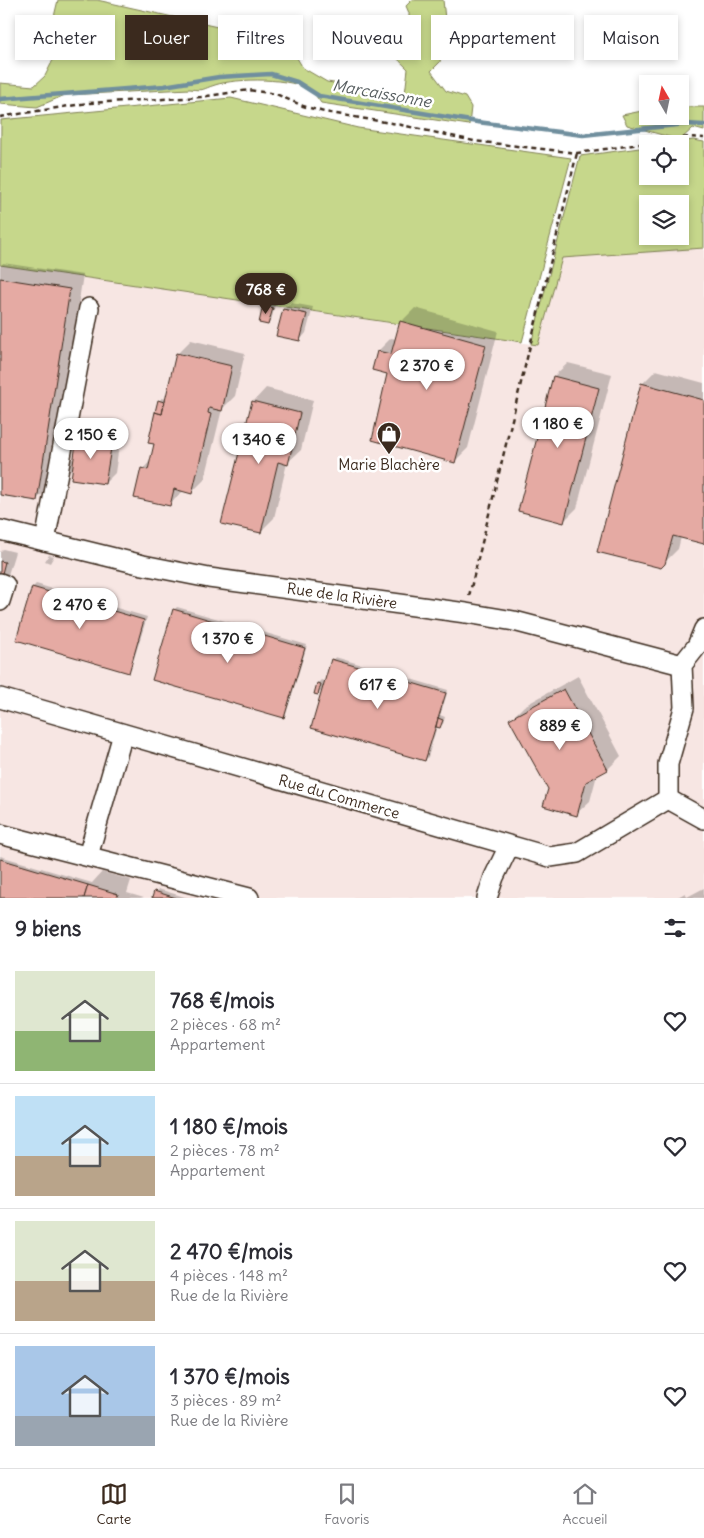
<!DOCTYPE html>
<html lang="fr">
<head>
<meta charset="utf-8">
<style>
	body { margin:0; font-family:Delius,sans-serif; background:#f2f2f3; color:#2b2b33; height:100vh; display:flex; flex-direction:column; font-size:19px; white-space:nowrap }
	* { box-sizing:border-box; margin:0 }
	p { font-size:16px; color:#7c7c81 }
	.icon { flex:none; width:28px; height:28px; fill:none; stroke:currentColor; stroke-width:2; stroke-linecap:round; stroke-linejoin:round }
	.map { position:relative; height:898px; overflow:hidden }
	.side { display:flex; flex-direction:column; background:#fff; flex:1 }
	.side>* { flex:none }
	.guide { position:absolute; left:15px; top:15px; width:675px; height:45px; display:flex; gap:10px }
	.needle { width:32px; rotate:351deg }
	.fabs { position:absolute; left:639px; top:75px; display:grid; gap:10px }
	.fabs a { display:grid; place-items:center; width:50px; height:50px; border-radius:0px; background:#fff; box-shadow:0 2px 8px #0003; font-size:25px }
	.price { position:absolute; translate:-50% -42px; padding:0 11px; border-radius:18px; background:#fff; color:#222; font-size:16px; line-height:32px; filter:drop-shadow(0 1px 2px #0008) }
	.price::after { content:''; position:absolute; left:50%; top:30px; width:15px; height:11px; margin-left:-8px; background:inherit; clip-path:polygon(0 0,100% 0,50% 100%) }
	.price.current { background:#3b2a1e; color:#fff }
	ul { padding:0; list-style:none }
	li { display:flex; align-items:center; gap:15px; height:125px; padding:0 15px }
	li+li { border-top:1px solid #e1e1e2 }
	li span { display:grid; place-items:center; flex:none; width:140px; height:100px; border-radius:0px; color:#555 }
	li>.icon { margin-inline-start:auto }
	span .icon { width:60px; height:60px; fill:#fffc; stroke-width:1 }
	li b { font-size:21px }
	h2 { display:flex; justify-content:space-between; align-items:center; height:60px; padding:0 15px; font-size:21px }
	.pill { padding:0 18px; border-radius:0px; background:#fff; box-shadow:0 2px 8px #0003; font-size:18px; line-height:45px }
	.pill.current { background:#3b2a1e; color:#fff }
	.menu { display:flex; justify-content:space-around; align-items:center; height:70px; border-top:1px solid #e1e1e2; background:#fff; font-size:14px; color:#7c7c81 }
	.menu a { display:grid; justify-items:center; gap:2px }
	.menu .current { color:#3b2a1e }
	.map>svg:first-child { display:block }
	.built { fill:#f7e6e3 }
	.green { fill:#c6d78b; stroke:#808054; fill-rule:evenodd }
	.shadow { fill:#0003 }
	.lines { fill:none; stroke-linecap:round; stroke-linejoin:round }
	.stream { stroke:#708f9e; stroke-width:4.5 }
	.building { fill:#e5aaa3; stroke:#3b2a1e }
	.minor-casing { stroke:#3b2a1e; stroke-width:22 }
	.path { stroke:#3b2a1e; stroke-width:2.5; stroke-dasharray:5 4; stroke-linecap:butt }
	.minor { stroke:#fff; stroke-width:19 }
	.labels { text-anchor:middle; stroke-width:5; stroke-linejoin:round; paint-order:stroke }
	.poi-label { font-size:15px; fill:#3b2a1e; stroke:#fff }
	.street-label { font-size:15px; fill:#3b2a1e; stroke:#fff }
	.water-label { font-size:16px; font-style:italic; fill:#555c5e; stroke:#fff }
</style>
</head>
<body>
<div class="map">
<svg width="704" height="898" viewBox="0 0 704 898">
	<rect width="100%" height="100%" fill="#fff"/>
	<filter id="ink" filterUnits="userSpaceOnUse"><feTurbulence type="fractalNoise" baseFrequency=".02" numOctaves="2"/><feDisplacementMap in="SourceGraphic" scale="10" xChannelSelector="R" yChannelSelector="G"/><feConvolveMatrix kernelMatrix="1 2 1 2 8 2 1 2 1" color-interpolation-filters="sRGB"/></filter>
	<g filter="url(#ink)">
		<path class="built" d="M704,248V898H0V265L538,345L562,258Z"/>
		<g class="green">
			<path d="M58,0H97L222,28L250,39L270,40L291,48L303,68L327,82L405,94L408,69C397,58 386,51 390,33L409,35V13L406,6L412,0H443L445,19L440,62L431,71L446,91L465,97L471,107L469,125L321,103C318,99 315,94 311,91C294,77 236,78 215,85C202,89 205,91 190,89L65,95L37,107L0,104V83L34,86L45,76L59,48L60,36L53,21Z"/>
			<path d="M231,98L358,128L571,158L522,342L0,265L1,120Z"/>
			<path d="M680,107H704V131L693,128L680,140L627,125L622,115L647,110L648,116H680Z"/>
			<path d="M693,140L704,142V248L562,258L538,345L531,344L580,156L647,147L648,176H680V144H668ZM648,204H680V236H648Z"/>
		</g>
		<g class="shadow">
			<path d="M3,263L83,275L50,486L37,499L0,494V267Z"/>
			<path d="M268,303L275,305L271,321L268,324L265,306Z"/>
			<path d="M291,303L313,307L306,333L300,340L284,309Z"/>
			<path d="M415,308L498,331L468,448L455,461L389,373L378,351L391,338L397,339L401,322Z"/>
			<path d="M191,340L245,353L235,396L222,409L205,479L192,492L183,491L169,505L143,469L152,459L156,443L159,401L162,398L167,399L177,354Z"/>
			<path d="M568,363L612,374L577,508L563,522L554,376Z"/>
			<path d="M656,370L704,383V542L681,537L678,549L660,567L642,384Z"/>
			<path d="M266,388L313,400L301,450L287,463L274,518L260,532L253,402Z"/>
			<path d="M88,427L121,432L115,473L105,483L68,469L69,461L75,458L78,437Z"/>
			<path d="M3,549L15,552L8,575L0,584V552Z"/>
			<path d="M49,555L54,556L50,563L45,561Z"/>
			<path d="M36,584L147,617L131,668L128,671L33,587Z"/>
			<path d="M177,607L307,645L286,714L283,717L174,610Z"/>
			<path d="M335,657L448,690L440,715L445,717L443,724L437,726L428,757L425,760L324,688L318,694V683L321,680L326,682Z"/>
			<path d="M578,676L621,756L608,769L597,775L590,801L576,814L549,789L511,719L524,706Z"/>
			<path d="M0,856L92,883L102,872L131,880L127,893L144,898H0Z"/>
			<path d="M704,888V898H676L685,893L687,897Z"/>
			<path d="M158,889L188,898H153Z"/>
		</g>
		<g class="lines">
			<path class="stream" d="M0,99L164,86L219,77L271,74L297,82L319,96L477,122L583,135L686,124L704,125"/>
		</g>
		<g class="building">
			<path d="M0,278L70,289L37,501L0,495Z"/>
			<path d="M263,305L273,308L268,325L259,323Z"/>
			<path d="M283,309L307,314L300,341L276,336Z"/>
			<path d="M400,321L486,345L455,463L372,440L387,374L372,370L377,351L391,354Z"/>
			<path d="M176,353L232,366L222,411L209,408L208,413L211,414L192,494L174,489L170,506L134,498L141,468L148,470L154,444L148,443L155,412L162,414Z"/>
			<path d="M553,376L599,388L564,523L518,511Z"/>
			<path d="M641,383L704,400V544L673,536L665,564L661,568L597,552Z"/>
			<path d="M158,400L164,402L162,414L155,412Z"/>
			<path d="M252,401L300,413L288,465L278,462L261,533L221,524Z"/>
			<path d="M77,436L112,442L105,484L71,479Z"/>
			<path d="M0,561L5,562L0,581Z"/>
			<path d="M32,587L144,620L129,673L16,640Z"/>
			<path d="M173,609L305,648L284,718L152,680Z"/>
			<path d="M331,659L446,693L425,761L311,728Z"/>
			<path d="M317,683L321,684L318,695L314,694Z"/>
			<path d="M564,689L608,770L586,782L577,816L543,806L548,789L509,719Z"/>
			<path d="M438,718L443,720L440,728L436,727Z"/>
			<path d="M0,859L88,885L84,898H0Z"/>
			<path d="M88,885L118,894L117,898H84Z"/>
			<path d="M154,891L176,898H152Z"/>
		</g>
		<g class="lines">
			<defs>
				<g id="minor">
					<path d="M0,530L143,565L209,578L466,613L514,621L682,665"/>
					<path d="M45,541L89,308"/>
					<path d="M0,583L5,585L0,601"/>
					<path d="M0,698L550,857L577,853L668,799"/>
					<path d="M668,799V764L684,708L682,665L697,646L704,629"/>
					<path d="M668,799L704,819"/>
					<path d="M0,834L249,898"/>
					<path d="M88,856L123,734"/>
					<path d="M487,898L494,877L509,846"/>
				</g>
			</defs>
			<use href="#minor" class="minor-casing"/>
			<g class="path">
				<path d="M0,117L88,103L201,97L249,90L276,94L303,106L324,112L397,124L474,141L577,153L690,137L704,138"/>
				<path d="M469,596L577,153"/>
			</g>
			<use href="#minor" class="minor"/>
		</g>
	</g>
	<defs>
		<symbol id="shop-pin" viewBox="-11 -11 22 30"><path d="M0 17L-7.5 6A9.5 9.5 0 1 1 7.5 6Z" fill="#3b2a1e" stroke="#fff"/><path d="M-5-2.5h2.3a2.7 3.5 0 0 1 5.4 0H5L5.5 6h-11ZM-1.5-2.5h3a1.5 2.3 0 0 0-3 0Z" fill="#fff"/></symbol>
	</defs>
	<g fill-rule="evenodd">
		<use href="#shop-pin" x="375" y="420" width="28" height="38"/>
	</g>
	<g class="labels">
		<g class="poi-label">
			<text x="389" y="470">Marie Blachère</text>
		</g>
		<g class="street-label">
			<text transform="translate(342 596) rotate(8)" y="5">Rue de la Rivière</text>
			<text transform="translate(339 797) rotate(16)" y="5">Rue du Commerce</text>
		</g>
		<g class="water-label">
			<text transform="translate(382 93) rotate(10)" y="6">Marcaissonne</text>
		</g>
	</g>
</svg>
<div class="fabs">
<a><svg class="needle" viewBox="-14 -14 28 28"><path d="M0-13l5 13h-10z" fill="#e53935"/><path d="M0 13l5-13h-10z" fill="#7c7c81"/></svg></a>
<a><svg class="icon" aria-label="locate" viewBox="0 0 24 24"><circle cx="12" cy="12" r="6"/><path d="M12 2v4M12 18v4M2 12h4M18 12h4"/></svg></a>
<a><svg class="icon" aria-label="layers" viewBox="0 0 24 24"><path d="M12 4l9 5-9 5-9-5zM3 14l9 5 9-5"/></svg></a>
</div>
<b class="price current" style="left:266px;top:315px">768 €</b>
<b class="price" style="left:427px;top:391px">2 370 €</b>
<b class="price" style="left:558px;top:449px">1 180 €</b>
<b class="price" style="left:91px;top:460px">2 150 €</b>
<b class="price" style="left:259px;top:465px">1 340 €</b>
<b class="price" style="left:80px;top:630px">2 470 €</b>
<b class="price" style="left:228px;top:664px">1 370 €</b>
<b class="price" style="left:378px;top:710px">617 €</b>
<b class="price" style="left:560px;top:751px">889 €</b>
<div class="guide">
<a class="pill">Acheter</a>
<a class="pill current">Louer</a>
<a class="pill">Filtres</a>
<a class="pill">Nouveau</a>
<a class="pill">Appartement</a>
<a class="pill">Maison</a>
</div>
</div>
<section class="side">
<h2>9 biens<svg class="icon" aria-label="filters" viewBox="0 0 24 24"><path d="M4 7h16M4 17h16"/><circle cx="9" cy="7" r="2"/><circle cx="15" cy="17" r="2"/></svg></h2>
<ul>
<li><span style="background:linear-gradient(#dfe7d0 60%,#8fb573 0)"><svg class="icon" aria-label="home" viewBox="0 0 24 24"><path d="M3 11l9-7 9 7M6 9v11h12V9"/></svg></span><div><b>768 €/mois</b><p>2 pièces · 68 m²</p><p>Appartement</p></div><svg class="icon" aria-label="heart" viewBox="0 0 24 24"><path d="M12 20l-8-8c-3-5 5-10 8-4 3-6 11-1 8 4z"/></svg></li>
<li><span style="background:linear-gradient(#bfe0f5 60%,#b9a48a 0)"><svg class="icon" aria-label="home" viewBox="0 0 24 24"><path d="M3 11l9-7 9 7M6 9v11h12V9"/></svg></span><div><b>1 180 €/mois</b><p>2 pièces · 78 m²</p><p>Appartement</p></div><svg class="icon" aria-label="heart" viewBox="0 0 24 24"><path d="M12 20l-8-8c-3-5 5-10 8-4 3-6 11-1 8 4z"/></svg></li>
<li><span style="background:linear-gradient(#dfe7d0 60%,#b9a48a 0)"><svg class="icon" aria-label="home" viewBox="0 0 24 24"><path d="M3 11l9-7 9 7M6 9v11h12V9"/></svg></span><div><b>2 470 €/mois</b><p>4 pièces · 148 m²</p><p>Rue de la Rivière</p></div><svg class="icon" aria-label="heart" viewBox="0 0 24 24"><path d="M12 20l-8-8c-3-5 5-10 8-4 3-6 11-1 8 4z"/></svg></li>
<li><span style="background:linear-gradient(#a9c7e8 70%,#9aa5b1 0)"><svg class="icon" aria-label="home" viewBox="0 0 24 24"><path d="M3 11l9-7 9 7M6 9v11h12V9"/></svg></span><div><b>1 370 €/mois</b><p>3 pièces · 89 m²</p><p>Rue de la Rivière</p></div><svg class="icon" aria-label="heart" viewBox="0 0 24 24"><path d="M12 20l-8-8c-3-5 5-10 8-4 3-6 11-1 8 4z"/></svg></li>
</ul>
</section>
<nav class="menu">
<a class="current"><svg class="icon" aria-label="map" viewBox="0 0 24 24"><path d="M3 6l6-2 6 2 6-2v14l-6 2-6-2-6 2zM9 4v14M15 6v14"/></svg>Carte</a>
<a><svg class="icon" aria-label="saved" viewBox="0 0 24 24"><path d="M7 4h10v16l-5-4-5 4z"/></svg>Favoris</a>
<a><svg class="icon" aria-label="home" viewBox="0 0 24 24"><path d="M3 11l9-7 9 7M6 9v11h12V9"/></svg>Accueil</a>
</nav>
</body>
</html>
